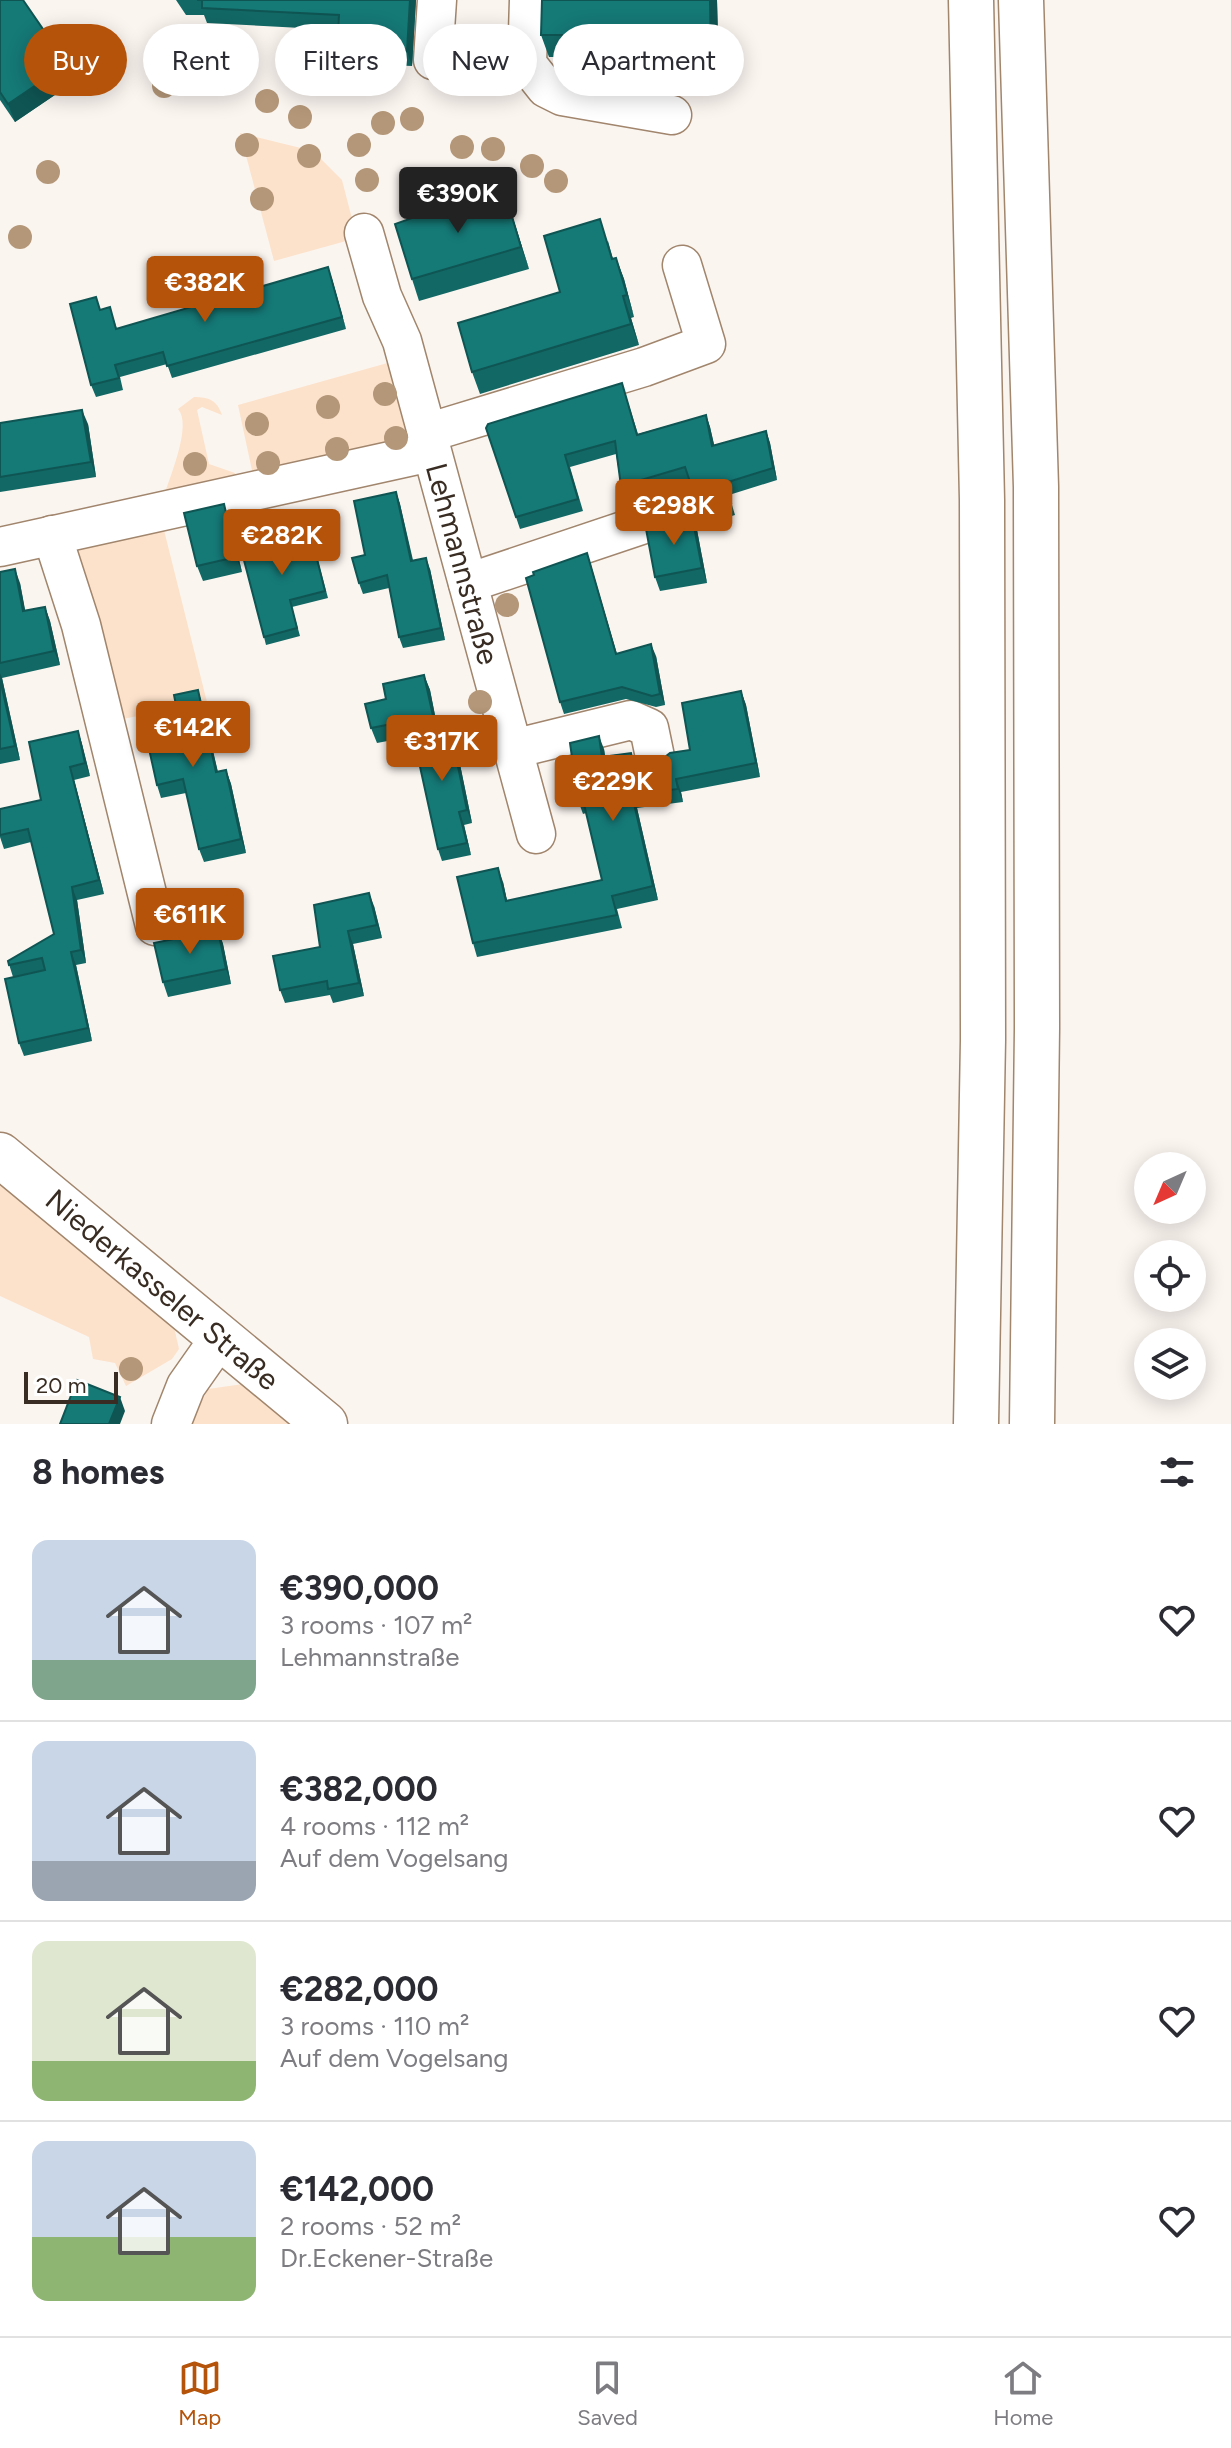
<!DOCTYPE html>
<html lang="en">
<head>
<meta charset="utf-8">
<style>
	body { margin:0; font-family:Figtree,sans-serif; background:#f2f2f3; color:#2b2b33; height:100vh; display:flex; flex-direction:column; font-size:30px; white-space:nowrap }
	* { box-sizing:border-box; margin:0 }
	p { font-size:26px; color:#7c7c81 }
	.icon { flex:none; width:44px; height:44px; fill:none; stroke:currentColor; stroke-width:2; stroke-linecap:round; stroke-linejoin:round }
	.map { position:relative; height:1424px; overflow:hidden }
	.drawer { display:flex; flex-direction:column; background:#fff; flex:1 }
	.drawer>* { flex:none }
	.hud { position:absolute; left:24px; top:24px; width:800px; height:72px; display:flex; gap:16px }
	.needle { width:52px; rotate:224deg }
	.tools { position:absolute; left:1134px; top:1152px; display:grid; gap:16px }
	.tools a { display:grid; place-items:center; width:72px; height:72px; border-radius:50%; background:#fff; box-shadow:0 4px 20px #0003; font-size:40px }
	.scale { position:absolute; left:24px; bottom:20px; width:94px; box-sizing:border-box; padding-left:8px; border:4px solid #392d23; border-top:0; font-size:22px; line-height:28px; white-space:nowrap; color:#392d23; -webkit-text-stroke:6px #fff; paint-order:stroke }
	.price { position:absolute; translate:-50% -68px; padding:0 18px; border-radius:8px; background:#b45309; color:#fff; font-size:26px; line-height:52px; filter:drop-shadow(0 2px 4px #0008) }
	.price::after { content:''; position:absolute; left:50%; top:48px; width:24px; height:18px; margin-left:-12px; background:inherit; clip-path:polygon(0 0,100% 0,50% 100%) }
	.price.selected { background:#222; color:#fff }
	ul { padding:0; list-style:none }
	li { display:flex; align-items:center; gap:24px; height:200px; padding:0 32px }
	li+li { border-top:2px solid #e1e1e2 }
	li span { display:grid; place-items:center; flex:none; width:224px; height:160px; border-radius:16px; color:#555 }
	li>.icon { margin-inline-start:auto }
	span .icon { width:96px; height:96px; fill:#fffc; stroke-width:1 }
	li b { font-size:34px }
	h2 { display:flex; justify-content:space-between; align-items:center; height:96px; padding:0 32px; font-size:34px }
	.tag { padding:0 28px; border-radius:36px; background:#fff; box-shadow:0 4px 20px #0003; font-size:28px; line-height:72px }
	.tag.selected { background:#b45309; color:#fff }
	.tab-bar { display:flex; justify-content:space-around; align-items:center; height:112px; border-top:2px solid #e1e1e2; background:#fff; font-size:22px; color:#7c7c81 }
	.tab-bar a { display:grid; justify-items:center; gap:4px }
	.tab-bar .selected { color:#b45309 }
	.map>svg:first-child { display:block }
	.green { fill:#fce2cb }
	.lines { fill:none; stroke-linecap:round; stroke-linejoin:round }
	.minor-casing { stroke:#a1856c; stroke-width:41 }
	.major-casing { stroke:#a1856c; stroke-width:47 }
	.highway-casing { stroke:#a1856c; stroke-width:47 }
	.minor { stroke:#fff; stroke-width:38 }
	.major { stroke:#fff; stroke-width:44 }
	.highway { stroke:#fff; stroke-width:44 }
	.tree { fill:#b49778 }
	.wall { fill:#126865 }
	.shaded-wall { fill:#0f5553 }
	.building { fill:#157976; stroke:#0f5553; stroke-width:2 }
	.labels { text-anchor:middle; stroke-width:8; stroke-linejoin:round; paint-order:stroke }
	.street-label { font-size:30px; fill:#392d23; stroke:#fff }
</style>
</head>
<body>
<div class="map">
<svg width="1231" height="1424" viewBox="0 0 1231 1424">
	<rect width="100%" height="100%" fill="#fbf5f0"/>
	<g class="green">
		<path d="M240,133L313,151L342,180L357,238L274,261Z"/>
		<path d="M391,362L409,429L403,444L253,475L238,405Z"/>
		<path d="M194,397C209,397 217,400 222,415L202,407L197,410L209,464L235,473L236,478L165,493C171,474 192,424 178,409Z"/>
		<path d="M164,530L207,702L118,720L78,548Z"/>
		<path d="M0,1177L174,1327L179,1349L172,1359L126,1386L115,1363L93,1359L89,1337L0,1296Z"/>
		<path d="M243,1384L293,1424H190L208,1389Z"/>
	</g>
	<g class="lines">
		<defs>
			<g id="minor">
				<path d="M529,0L527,64L546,88L562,96L672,115"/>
				<path d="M433,60L437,0"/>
				<path d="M364,233L382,296L402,341L536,834"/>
				<path d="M427,433L644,367L706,344L682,265"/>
				<path d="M52,535L81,625L155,926"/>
				<path d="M0,547L431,452"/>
				<path d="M468,583L641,525"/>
				<path d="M513,749L631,720L649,728L655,757"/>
				<path d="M171,1424L186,1386L219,1339"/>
			</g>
			<path id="major" d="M0,1155L325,1424"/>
			<g id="highway">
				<path d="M971,0L982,500L983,1040L976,1424"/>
				<path d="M1021,0L1036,487L1037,1028L1032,1424"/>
			</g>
		</defs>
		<use href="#minor" class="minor-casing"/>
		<use href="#major" class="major-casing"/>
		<use href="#highway" class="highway-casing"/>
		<use href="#minor" class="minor"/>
		<use href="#major" class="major"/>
		<use href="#highway" class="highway"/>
	</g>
	<g class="tree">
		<circle cx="164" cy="86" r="12"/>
		<circle cx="267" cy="101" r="12"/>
		<circle cx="300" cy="117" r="12"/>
		<circle cx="412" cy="119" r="12"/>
		<circle cx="383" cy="123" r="12"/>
		<circle cx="247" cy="145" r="12"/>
		<circle cx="359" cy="145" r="12"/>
		<circle cx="462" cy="147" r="12"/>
		<circle cx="493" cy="149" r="12"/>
		<circle cx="309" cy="156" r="12"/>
		<circle cx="532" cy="166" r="12"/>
		<circle cx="48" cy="172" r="12"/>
		<circle cx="367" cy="180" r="12"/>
		<circle cx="556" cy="181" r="12"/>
		<circle cx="262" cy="199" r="12"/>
		<circle cx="20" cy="237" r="12"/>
		<circle cx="385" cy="394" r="12"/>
		<circle cx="328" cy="407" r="12"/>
		<circle cx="257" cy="424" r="12"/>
		<circle cx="396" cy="438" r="12"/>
		<circle cx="337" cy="449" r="12"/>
		<circle cx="268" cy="463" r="12"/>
		<circle cx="195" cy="464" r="12"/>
		<circle cx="507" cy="605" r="12"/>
		<circle cx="480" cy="702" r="12"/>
		<circle cx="131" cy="1369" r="12"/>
	</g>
	<g class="wall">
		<path d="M0,0L67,64L74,82L15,122L0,100Z"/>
		<path d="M176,0H416L412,66L386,65L380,50L344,48L338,33L339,30L207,23L204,15H186Z"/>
		<path d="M717,0L719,78L618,81L610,57H549L541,35Z"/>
		<path d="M505,193L529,269L419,301L412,279L465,204Z"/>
		<path d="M608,241L613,259L616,258L624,279L634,317L631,318L639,345L480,394L472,372L560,292Z"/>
		<path d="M332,279L346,329L172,378L167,364L120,377L123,390L96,397L91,385L101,310L114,320L117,329Z"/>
		<path d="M622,383L638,434L706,415L710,427L714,445L766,431L770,443L777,480L729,495L735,515L705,524L689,479L625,497L621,486L616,454L570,467L583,511L520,529L486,428Z"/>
		<path d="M0,423L88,424L96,477L0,492Z"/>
		<path d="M396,492L400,504L413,560L430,569L445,640L403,648L399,637L389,588L363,594L359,583L365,555Z"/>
		<path d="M692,516L697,530L707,583L660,591L655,577Z"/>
		<path d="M229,519L242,572L203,581L197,566Z"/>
		<path d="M309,527L328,598L292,607L300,636L266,645L264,637Z"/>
		<path d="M587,553L617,654L656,656L665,705L656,707L626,699L564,714L560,702L534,575Z"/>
		<path d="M0,572L20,583L25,611L45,607L50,621L60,665L2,678L20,760L0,764Z"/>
		<path d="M424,675L430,690L437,725L454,735L472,823L464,825L471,855L442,861L438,849L414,736L377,743L371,728L386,699Z"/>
		<path d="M198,690L202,704L218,772L226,770L231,784L246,853L204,862L199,849L186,793L161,798L157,785L177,710Z"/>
		<path d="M741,691L746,705L760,777L681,792L683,802L637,808L658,900L617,909L622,928L477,957L473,943L503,882L507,901L602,880L586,813L583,814L578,800L604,749L605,756L631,753L633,759L643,764L655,765L690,750Z"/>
		<path d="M78,731L82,744L90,776L74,780L104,894L77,900L86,963L76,965L92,1041L24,1056L19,1043L13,977L8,961L54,934L31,842L4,849L0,837V809L41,800Z"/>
		<path d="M374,906L382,938L353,944L364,996L333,1003L330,995L285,1003L280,990L320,947Z"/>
		<path d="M218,930L223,944L231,984L168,997L163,982Z"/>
	</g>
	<g class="shaded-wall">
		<path d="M410,0H416L412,66L407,51Z"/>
		<path d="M710,0H717L719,78L711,57Z"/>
		<path d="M67,64L74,82L15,122L8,104Z"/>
		<path d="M505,193L512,215L529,269L521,247Z"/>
		<path d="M616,258L624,279L634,317L627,295Z"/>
		<path d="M328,267L332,279L346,329L342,317Z"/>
		<path d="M623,296L631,318L639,345L631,324Z"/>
		<path d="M82,410L88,424L96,477L91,462Z"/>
		<path d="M706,415L710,427L717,457L712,446Z"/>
		<path d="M766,431L770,443L777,480L773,468Z"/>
		<path d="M396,492L400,504L415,572L411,561Z"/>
		<path d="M224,504L229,519L242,572L236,557Z"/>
		<path d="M692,516L697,530L707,583L702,568Z"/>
		<path d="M587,553L591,565L620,666L616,654Z"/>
		<path d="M426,558L430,569L445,640L441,628Z"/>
		<path d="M15,569L20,583L28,625L23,611Z"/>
		<path d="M45,607L50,621L60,665L54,651Z"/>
		<path d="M651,644L656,656L665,705L660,694Z"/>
		<path d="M0,673L2,678L20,760L15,746L0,679Z"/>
		<path d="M424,675L430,690L438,731L433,716Z"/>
		<path d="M198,690L202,704L221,786L216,772Z"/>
		<path d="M741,691L746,705L760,777L756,763Z"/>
		<path d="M449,723L454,735L472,823L467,810Z"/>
		<path d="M78,731L82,744L90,776L85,763Z"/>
		<path d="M599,736L604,749L607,770L602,757Z"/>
		<path d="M70,767L74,780L104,894L99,880Z"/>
		<path d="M226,770L231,784L246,853L241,839Z"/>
		<path d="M676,779L681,792L683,802L678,789Z"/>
		<path d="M632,795L637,808L658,900L653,886Z"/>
		<path d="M459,812L464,825L471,855L467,843Z"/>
		<path d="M498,868L503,882L510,914L506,901Z"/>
		<path d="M72,887L77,900L86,963L81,950Z"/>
		<path d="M369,893L374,906L382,938L377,925Z"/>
		<path d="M218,930L223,944L231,984L226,969Z"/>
		<path d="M348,931L353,944L364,996L359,983Z"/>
		<path d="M71,952L76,965L92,1041L88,1028Z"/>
		<path d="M120,1397L125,1411L120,1424H109Z"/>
	</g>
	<g class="building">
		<path d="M0,0H23L67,64L8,104L0,92Z"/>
		<path d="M197,0H410L407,51L380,49L381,35L338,33L339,15L202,8V0Z"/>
		<path d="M542,0H710L711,57L610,59V35H541Z"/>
		<path d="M505,193L521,247L412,279L395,224L463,200L465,204Z"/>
		<path d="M600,219L612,259L616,258L627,295L623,296L631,324L472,372L458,323L560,292L544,236Z"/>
		<path d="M328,267L342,317L167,366L163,352L115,365L119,378L91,385L70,304L96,297L100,310L110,307L116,329Z"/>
		<path d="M622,383L637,435L706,415L712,446L766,431L773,468L725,483L731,503L700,512L685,467L621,486L615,441L565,455L578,499L516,517L486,428L488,424Z"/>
		<path d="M82,410L91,462L0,477V423Z"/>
		<path d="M396,492L411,561L426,558L441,628L399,637L387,575L359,583L352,558L365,555L354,501Z"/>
		<path d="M224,504L236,557L197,566L184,513Z"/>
		<path d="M692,516L702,568L655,577L646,529L653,523Z"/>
		<path d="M309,527L325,591L290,600L297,628L264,637L240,545Z"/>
		<path d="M587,553L616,654L651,644L660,694L652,696L622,687L560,702L526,578L534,575L533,572Z"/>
		<path d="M15,569L23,611L45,607L54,651L0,663V572Z"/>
		<path d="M424,675L433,716L371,728L365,704L386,699L383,684Z"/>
		<path d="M0,679L15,746L0,749Z"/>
		<path d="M198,690L216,772L226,770L241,839L199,849L183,779L157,785L142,717L177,710L174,695Z"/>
		<path d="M741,691L756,763L676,779L678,789L632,795L653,886L612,896L617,915L473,943L457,877L498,868L506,901L602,880L583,800H578L570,743L599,736L602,757L631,753L632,758L643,764L655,765L670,753L690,750L682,703Z"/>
		<path d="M449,723L467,810L459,812L467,843L438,849L412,730Z"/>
		<path d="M78,731L85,763L70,767L99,880L72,887L81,950L71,952L88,1028L19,1043L5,979L45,970L42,958L9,965L8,961L54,934L28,829L0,835V809L41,800L29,742Z"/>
		<path d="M369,893L377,925L348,931L359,983L328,989L327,981L280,990L273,956L320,947L314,905Z"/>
		<path d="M218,930L226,969L163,982L154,943Z"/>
		<path d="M77,1380L120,1397L109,1424H60Z"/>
	</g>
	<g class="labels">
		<g class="street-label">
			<text transform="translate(462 564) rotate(75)" y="10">Lehmannstraße</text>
			<text transform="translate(162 1290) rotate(40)" y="10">Niederkasseler Straße</text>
		</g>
	</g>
</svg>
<div class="tools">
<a><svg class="needle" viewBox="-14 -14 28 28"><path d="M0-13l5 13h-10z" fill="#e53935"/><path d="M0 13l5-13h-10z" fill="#7c7c81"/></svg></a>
<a><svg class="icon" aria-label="locate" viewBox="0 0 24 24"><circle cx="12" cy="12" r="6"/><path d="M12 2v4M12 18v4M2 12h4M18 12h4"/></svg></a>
<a><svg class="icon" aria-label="layers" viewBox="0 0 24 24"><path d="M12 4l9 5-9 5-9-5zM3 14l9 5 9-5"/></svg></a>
</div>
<div class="scale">20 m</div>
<b class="price selected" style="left:458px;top:235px">€390K</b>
<b class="price" style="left:205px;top:324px">€382K</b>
<b class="price" style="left:674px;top:547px">€298K</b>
<b class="price" style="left:282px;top:577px">€282K</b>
<b class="price" style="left:193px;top:769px">€142K</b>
<b class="price" style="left:442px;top:783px">€317K</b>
<b class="price" style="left:613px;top:823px">€229K</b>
<b class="price" style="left:190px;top:956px">€611K</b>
<div class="hud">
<a class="tag selected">Buy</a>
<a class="tag">Rent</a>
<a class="tag">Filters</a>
<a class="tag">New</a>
<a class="tag">Apartment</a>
</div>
</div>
<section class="drawer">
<h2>8 homes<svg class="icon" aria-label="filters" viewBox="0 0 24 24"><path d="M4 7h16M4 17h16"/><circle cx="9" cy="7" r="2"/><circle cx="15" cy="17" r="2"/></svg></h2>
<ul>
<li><span style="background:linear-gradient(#c9d6e8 75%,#7fa58c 0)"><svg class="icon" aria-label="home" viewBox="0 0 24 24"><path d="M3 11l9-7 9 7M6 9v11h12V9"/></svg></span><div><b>€390,000</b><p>3 rooms · 107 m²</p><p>Lehmannstraße</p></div><svg class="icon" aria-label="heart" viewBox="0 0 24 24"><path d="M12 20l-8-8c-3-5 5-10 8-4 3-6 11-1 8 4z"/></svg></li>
<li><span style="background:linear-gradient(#c9d6e8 75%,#9aa5b1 0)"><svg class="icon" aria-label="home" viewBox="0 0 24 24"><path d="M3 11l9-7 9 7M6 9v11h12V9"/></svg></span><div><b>€382,000</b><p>4 rooms · 112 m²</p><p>Auf dem Vogelsang</p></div><svg class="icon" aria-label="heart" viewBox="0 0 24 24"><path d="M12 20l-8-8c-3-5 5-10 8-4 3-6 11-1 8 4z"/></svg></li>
<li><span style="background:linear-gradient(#dfe7d0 75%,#8fb573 0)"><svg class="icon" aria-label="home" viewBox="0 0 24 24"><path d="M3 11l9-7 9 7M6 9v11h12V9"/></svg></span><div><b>€282,000</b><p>3 rooms · 110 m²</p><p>Auf dem Vogelsang</p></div><svg class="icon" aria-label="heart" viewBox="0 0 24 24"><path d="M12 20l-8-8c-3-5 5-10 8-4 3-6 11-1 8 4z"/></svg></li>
<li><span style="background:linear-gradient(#c9d6e8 60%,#8fb573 0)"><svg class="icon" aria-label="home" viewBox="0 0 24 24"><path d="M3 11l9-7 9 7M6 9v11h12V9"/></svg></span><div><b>€142,000</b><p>2 rooms · 52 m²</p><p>Dr.Eckener-Straße</p></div><svg class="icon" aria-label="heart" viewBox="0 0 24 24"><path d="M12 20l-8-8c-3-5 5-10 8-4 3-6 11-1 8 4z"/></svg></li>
</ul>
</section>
<nav class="tab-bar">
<a class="selected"><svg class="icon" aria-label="map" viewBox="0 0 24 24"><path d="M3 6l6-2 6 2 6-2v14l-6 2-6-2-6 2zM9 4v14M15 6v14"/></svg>Map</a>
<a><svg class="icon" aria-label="saved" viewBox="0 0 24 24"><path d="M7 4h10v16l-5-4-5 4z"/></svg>Saved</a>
<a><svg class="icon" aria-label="home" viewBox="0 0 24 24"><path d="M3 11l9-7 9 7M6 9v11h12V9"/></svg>Home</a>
</nav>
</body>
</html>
